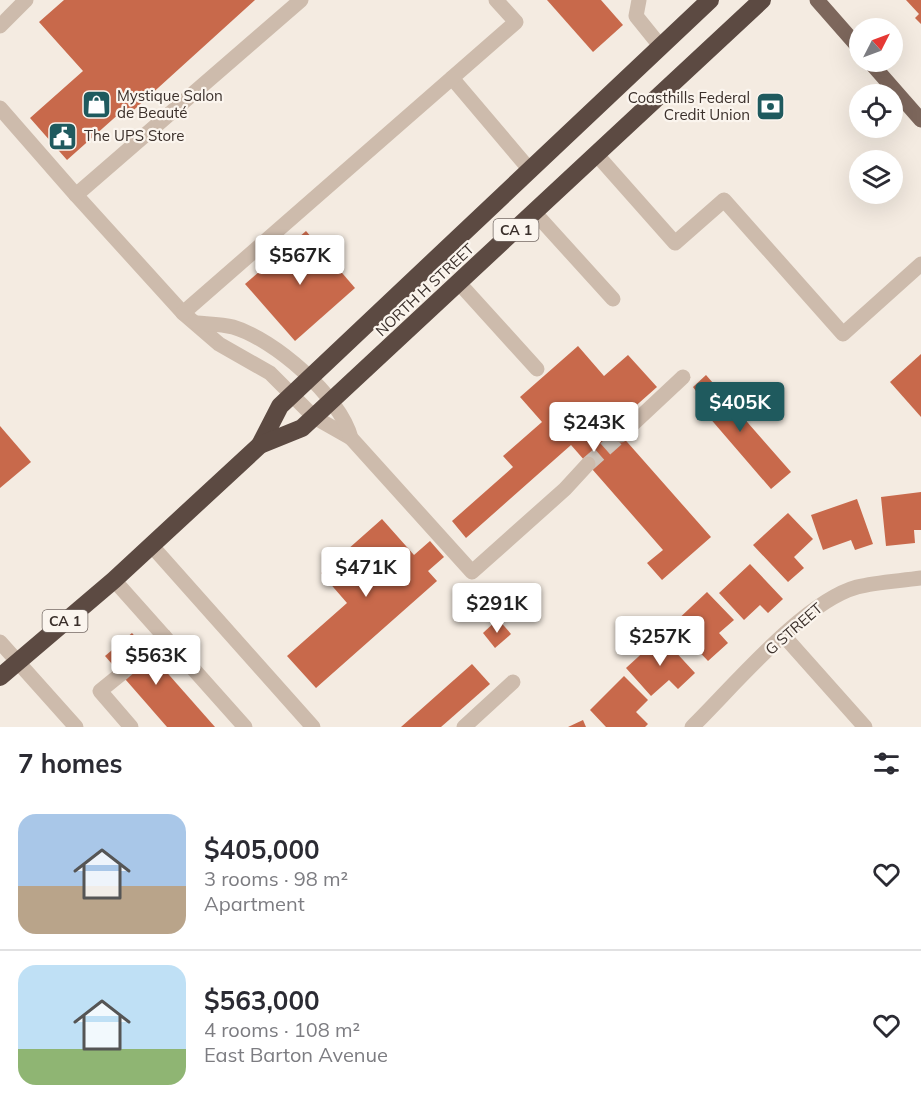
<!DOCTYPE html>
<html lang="en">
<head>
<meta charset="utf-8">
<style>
	body { margin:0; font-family:Mulish,sans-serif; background:#f7f7f7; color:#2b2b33; height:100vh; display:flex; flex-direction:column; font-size:22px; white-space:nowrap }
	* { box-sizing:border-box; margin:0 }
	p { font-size:20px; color:#7c7c81 }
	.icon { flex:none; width:33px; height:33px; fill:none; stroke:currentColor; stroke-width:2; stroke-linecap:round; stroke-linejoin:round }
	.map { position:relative; height:727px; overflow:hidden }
	.drawer { display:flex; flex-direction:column; background:#fff; flex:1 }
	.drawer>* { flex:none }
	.needle { width:39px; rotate:48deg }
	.buttons { position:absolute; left:849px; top:18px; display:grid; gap:12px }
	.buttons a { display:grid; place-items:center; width:54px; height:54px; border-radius:50%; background:#fff; box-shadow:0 6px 24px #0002; font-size:30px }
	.price { position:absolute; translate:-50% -51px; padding:0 14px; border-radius:6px; background:#fff; color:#222; font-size:20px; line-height:39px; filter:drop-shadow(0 2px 3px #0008) }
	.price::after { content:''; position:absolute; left:50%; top:36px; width:18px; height:14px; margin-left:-9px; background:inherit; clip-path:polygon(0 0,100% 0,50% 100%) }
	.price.selected { background:#1f5a5e; color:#fff }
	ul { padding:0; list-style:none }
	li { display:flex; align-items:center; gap:18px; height:150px; padding:0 18px }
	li+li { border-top:2px solid #e1e1e2 }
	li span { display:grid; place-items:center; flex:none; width:168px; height:120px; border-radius:18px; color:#555 }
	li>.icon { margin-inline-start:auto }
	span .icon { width:72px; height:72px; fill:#fffc; stroke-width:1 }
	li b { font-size:26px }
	h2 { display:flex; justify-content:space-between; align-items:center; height:72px; padding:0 18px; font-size:26px }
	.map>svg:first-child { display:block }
	.building { fill:#c8694b }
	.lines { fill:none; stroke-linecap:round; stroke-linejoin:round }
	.minor-tunnel { stroke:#cfc6bd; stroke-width:15; stroke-dasharray:15 8; stroke-linecap:butt }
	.minor { stroke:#cdbbac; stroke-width:15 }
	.major { stroke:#7d675c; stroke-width:15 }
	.highway { stroke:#5c4a42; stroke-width:18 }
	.labels { text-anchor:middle; stroke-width:4.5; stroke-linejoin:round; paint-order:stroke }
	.shield { fill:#fbf5ee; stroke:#756b66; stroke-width:1.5 }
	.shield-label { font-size:14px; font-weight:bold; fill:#3b302b }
	.poi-label { font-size:15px; fill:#3b302b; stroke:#fbf5ee; text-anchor:start }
	.street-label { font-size:15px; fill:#3b302b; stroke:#fbf5ee }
</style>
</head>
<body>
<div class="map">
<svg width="921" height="727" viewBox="0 0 921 727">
	<rect width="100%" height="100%" fill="#f4ebe1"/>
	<g class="building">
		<path d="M64,0H255L126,117L121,112L67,160L30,118L83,71L39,22Z"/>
		<path d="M547,0H601L623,25L593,52Z"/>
		<path d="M906,0H921V24L915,18L919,14Z"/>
		<path d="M306,231L355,288L295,341L245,284Z"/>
		<path d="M578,346L604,376L628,355L657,387L613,426L711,537L662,580L647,563L663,550L571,445L466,538L452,521L513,467L503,456L542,422L520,397Z"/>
		<path d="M921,354V417L890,382Z"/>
		<path d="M706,375L791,472L771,489L696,402L701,398L693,387Z"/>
		<path d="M0,426L31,462L0,488Z"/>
		<path d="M921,492V530H914L915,543L886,546L881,497Z"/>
		<path d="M857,499L873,544L855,550L851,540L823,550L811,515Z"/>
		<path d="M788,513L813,539L794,557L804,568L788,582L753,545Z"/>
		<path d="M382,519L414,555L430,541L444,557L428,571L437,581L316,688L287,656L347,603L321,573Z"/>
		<path d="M750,564L783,599L768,613L760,605L744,620L719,593Z"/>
		<path d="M707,592L734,620L719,633L728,643L708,661L673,624Z"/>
		<path d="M498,619L511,634L495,648L483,633Z"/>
		<path d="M132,633L215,727H167L105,656Z"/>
		<path d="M661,636L695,673L678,689L669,680L651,696L626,668Z"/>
		<path d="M472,664L490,684L441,727H401Z"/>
		<path d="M624,676L648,700L636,712L648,724L645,727H606L590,710Z"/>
		<path d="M583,720L586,727H568Z"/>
	</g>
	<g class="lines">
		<g class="minor-tunnel">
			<path d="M588,464L621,435"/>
			<path d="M121,674L148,651"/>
		</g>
		<g class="minor">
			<path d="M301,0L76,195L183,313L219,344L270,373L314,417L351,438"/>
			<path d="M639,0L636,16L661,47"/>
			<path d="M0,26L26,0"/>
			<path d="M452,78L530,170"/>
			<path d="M0,108L76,195"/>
			<path d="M597,155L675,243L724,200L843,334L921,264"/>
			<path d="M535,213L613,299"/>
			<path d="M459,283L537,369"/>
			<path d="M183,313L516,22L496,0"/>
			<path d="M197,323C208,324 222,324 233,327C274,339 340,396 351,438L472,572L565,489L588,464"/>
			<path d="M621,435L683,377"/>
			<path d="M151,545L313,727"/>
			<path d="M114,580L245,727"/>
			<path d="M784,636L865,727"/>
			<path d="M0,642L76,727"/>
			<path d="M148,651L164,636"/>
			<path d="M121,674L100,691L131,727"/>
			<path d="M464,727L513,682"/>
			<path d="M692,727C733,687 803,602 857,587C877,582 900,581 921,578"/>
		</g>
		<g class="major">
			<path d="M817,0L860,49"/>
			<path d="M870,62L921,120"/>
		</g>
		<g class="highway">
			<path d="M260,445L280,406L710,0"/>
			<path d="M0,677L114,580L260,445L302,428L762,0"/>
		</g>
	</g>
	<defs>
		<symbol id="shop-square" viewBox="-11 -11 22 22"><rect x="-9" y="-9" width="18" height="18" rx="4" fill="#1f5a5e" stroke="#fbf5ee"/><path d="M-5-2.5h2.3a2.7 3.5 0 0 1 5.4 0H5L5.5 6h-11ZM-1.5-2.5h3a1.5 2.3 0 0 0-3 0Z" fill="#fff"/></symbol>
		<symbol id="bank-square" viewBox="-11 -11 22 22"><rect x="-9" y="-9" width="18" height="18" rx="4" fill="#1f5a5e" stroke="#fbf5ee"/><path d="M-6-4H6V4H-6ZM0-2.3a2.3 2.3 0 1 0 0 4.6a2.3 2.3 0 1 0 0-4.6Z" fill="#fff"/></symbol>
		<symbol id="civic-square" viewBox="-11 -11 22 22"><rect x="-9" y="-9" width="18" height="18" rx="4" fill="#1f5a5e" stroke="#fbf5ee"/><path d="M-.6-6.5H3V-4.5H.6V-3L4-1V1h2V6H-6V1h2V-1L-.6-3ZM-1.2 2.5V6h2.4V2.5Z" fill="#fff"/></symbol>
	</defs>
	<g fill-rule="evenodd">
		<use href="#shop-square" x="80" y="88" width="33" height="33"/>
		<use href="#bank-square" x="754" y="90" width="33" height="33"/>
		<use href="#civic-square" x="46" y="120" width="33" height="33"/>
	</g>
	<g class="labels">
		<g class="shield">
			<rect x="493.5" y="219" width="45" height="22" rx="4.5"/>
			<rect x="42.5" y="610" width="45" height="22" rx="4.5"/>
		</g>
		<g class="shield-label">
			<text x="516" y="235">CA 1</text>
			<text x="65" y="626">CA 1</text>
		</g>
		<g class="poi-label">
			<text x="117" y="101">Mystique Salon<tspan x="117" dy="17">de Beauté</tspan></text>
			<text x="750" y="103" text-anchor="end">Coasthills Federal<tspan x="750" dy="17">Credit Union</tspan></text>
			<text x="84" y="141">The UPS Store</text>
		</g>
		<g class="street-label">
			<text transform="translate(425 290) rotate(-43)" y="5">NORTH H STREET</text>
			<text transform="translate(794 629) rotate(-41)" y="5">G STREET</text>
		</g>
	</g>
</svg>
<div class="buttons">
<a><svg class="needle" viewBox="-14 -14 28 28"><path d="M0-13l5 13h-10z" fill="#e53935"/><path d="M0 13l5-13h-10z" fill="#7c7c81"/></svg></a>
<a><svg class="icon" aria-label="locate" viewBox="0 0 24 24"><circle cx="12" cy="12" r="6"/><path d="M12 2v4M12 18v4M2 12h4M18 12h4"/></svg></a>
<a><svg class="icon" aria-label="layers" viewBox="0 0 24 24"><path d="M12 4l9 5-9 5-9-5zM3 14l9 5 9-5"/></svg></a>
</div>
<b class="price" style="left:300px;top:286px">$567K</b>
<b class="price selected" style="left:740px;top:433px">$405K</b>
<b class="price" style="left:594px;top:453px">$243K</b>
<b class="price" style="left:366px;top:598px">$471K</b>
<b class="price" style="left:497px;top:634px">$291K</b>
<b class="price" style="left:660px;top:667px">$257K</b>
<b class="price" style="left:156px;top:686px">$563K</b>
</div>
<section class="drawer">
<h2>7 homes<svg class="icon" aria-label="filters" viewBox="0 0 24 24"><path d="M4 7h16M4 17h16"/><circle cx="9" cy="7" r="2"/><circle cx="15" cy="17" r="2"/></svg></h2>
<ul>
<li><span style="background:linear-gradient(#a9c7e8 60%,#b9a48a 0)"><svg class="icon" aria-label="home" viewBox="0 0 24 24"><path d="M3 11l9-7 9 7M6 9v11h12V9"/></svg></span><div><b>$405,000</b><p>3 rooms · 98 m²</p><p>Apartment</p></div><svg class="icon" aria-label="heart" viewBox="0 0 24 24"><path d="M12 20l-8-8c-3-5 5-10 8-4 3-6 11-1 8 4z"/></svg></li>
<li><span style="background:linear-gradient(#bfe0f5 70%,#8fb573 0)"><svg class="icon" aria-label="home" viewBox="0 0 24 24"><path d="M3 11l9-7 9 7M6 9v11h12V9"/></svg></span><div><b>$563,000</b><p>4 rooms · 108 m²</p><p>East Barton Avenue</p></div><svg class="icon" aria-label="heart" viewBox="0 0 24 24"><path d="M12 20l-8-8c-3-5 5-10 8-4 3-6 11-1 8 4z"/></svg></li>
</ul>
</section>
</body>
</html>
